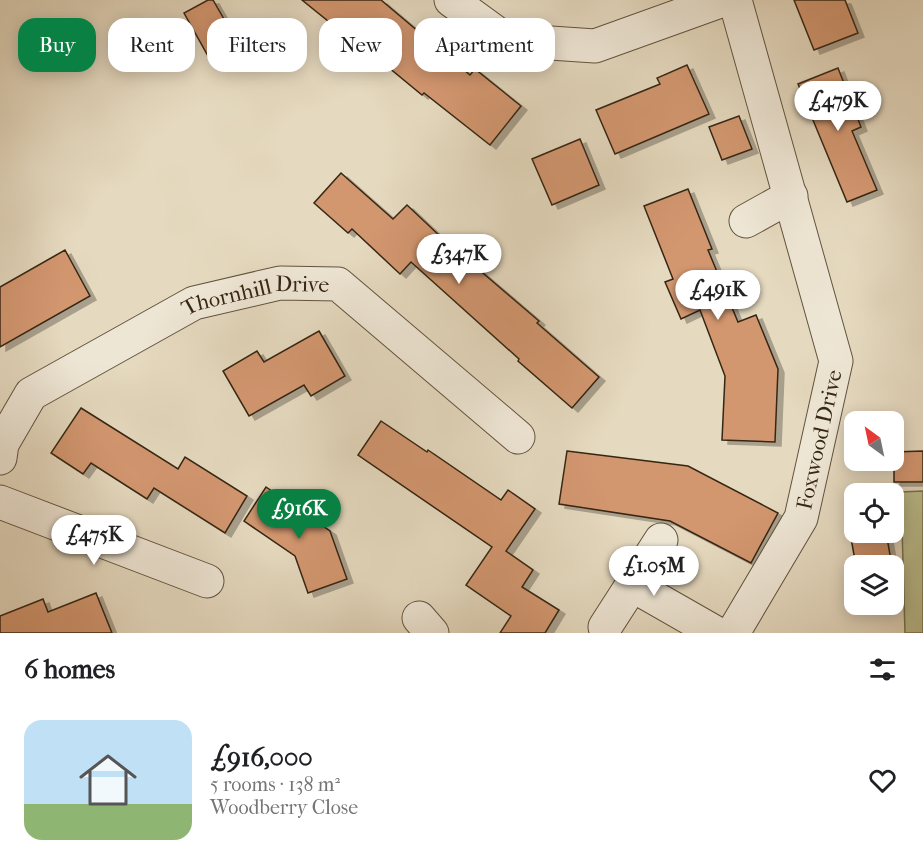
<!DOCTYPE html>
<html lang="en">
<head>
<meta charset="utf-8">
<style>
	body { margin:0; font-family:"IM FELL French Canon",serif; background:#f2f2f2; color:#202124; height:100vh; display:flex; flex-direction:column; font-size:22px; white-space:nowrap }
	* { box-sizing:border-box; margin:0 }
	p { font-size:20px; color:#757577 }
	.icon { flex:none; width:33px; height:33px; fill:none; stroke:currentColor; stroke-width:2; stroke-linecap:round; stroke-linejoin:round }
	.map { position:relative; height:633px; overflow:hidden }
	.panel { display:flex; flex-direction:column; background:#fff; flex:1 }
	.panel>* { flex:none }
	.top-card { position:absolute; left:18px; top:18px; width:600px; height:54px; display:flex; gap:12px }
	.needle { width:39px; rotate:327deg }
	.tools { position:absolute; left:844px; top:411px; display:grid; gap:12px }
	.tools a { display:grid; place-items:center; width:60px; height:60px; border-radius:12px; background:#fff; box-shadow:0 3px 15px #0003; font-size:30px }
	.price { position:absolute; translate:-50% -51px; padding:0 14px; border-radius:21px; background:#fff; color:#222; font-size:20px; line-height:39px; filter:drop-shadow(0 2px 3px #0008) }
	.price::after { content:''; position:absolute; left:50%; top:36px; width:18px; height:14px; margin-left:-9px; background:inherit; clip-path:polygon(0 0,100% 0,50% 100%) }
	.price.current { background:#0b8043; color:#fff }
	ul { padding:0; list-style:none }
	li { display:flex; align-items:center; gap:18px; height:150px; padding:0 24px }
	li span { display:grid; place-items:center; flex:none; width:168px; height:120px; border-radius:18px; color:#555 }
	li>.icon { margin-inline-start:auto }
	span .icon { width:72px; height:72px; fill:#fffc; stroke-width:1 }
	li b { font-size:26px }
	h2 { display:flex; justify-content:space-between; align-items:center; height:72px; padding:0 24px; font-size:26px }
	.tag { padding:0 21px; border-radius:18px; background:#fff; box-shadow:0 3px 15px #0003; font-size:21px; line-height:54px }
	.tag.current { background:#0b8043; color:#fff }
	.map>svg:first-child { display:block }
	.green { fill:#bbbe8e; stroke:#787250; stroke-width:1.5 }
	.building { fill:#d3976f; stroke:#352613; stroke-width:1.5; filter:url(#shadow) }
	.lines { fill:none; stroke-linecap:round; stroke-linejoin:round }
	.street-casing { stroke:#61533e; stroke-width:35 }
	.street { stroke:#eee6d5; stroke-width:33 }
	.labels { text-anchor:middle; stroke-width:6; stroke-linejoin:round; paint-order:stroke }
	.street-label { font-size:22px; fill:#352613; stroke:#eee6d5 }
</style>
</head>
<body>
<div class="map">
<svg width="923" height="633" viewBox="0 0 923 633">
	<defs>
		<filter id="shadow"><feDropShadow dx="6" dy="4" stdDeviation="0" flood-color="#0004"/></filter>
	</defs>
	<rect width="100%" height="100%" fill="#e5d9bf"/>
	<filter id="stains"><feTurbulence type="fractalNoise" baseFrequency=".00333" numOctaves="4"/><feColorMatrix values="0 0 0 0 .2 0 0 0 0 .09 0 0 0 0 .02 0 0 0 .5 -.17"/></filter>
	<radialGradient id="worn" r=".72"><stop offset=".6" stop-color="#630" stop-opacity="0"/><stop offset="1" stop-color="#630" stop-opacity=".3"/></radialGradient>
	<path class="green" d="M923,491V633H905L901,492Z"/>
	<g class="building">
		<path d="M208,0H213L236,40L208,56L184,13Z"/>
		<path d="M302,0H381L470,75L475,69L521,106L490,145L424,93L422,95L360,44L359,46Z"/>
		<path d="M794,0H845L858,33L814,50Z"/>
		<path d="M687,65L709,114L615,154L596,110L660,84L657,78Z"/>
		<path d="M838,68L861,127L852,131L877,190L847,202L798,84Z"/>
		<path d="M739,116L752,149L722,160L709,127Z"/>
		<path d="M580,139L599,185L552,205L532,159Z"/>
		<path d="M341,173L393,219L407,205L442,238L539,321L537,323L599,377L572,408L518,361L519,359L411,262L400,274L352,229L348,233L314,203Z"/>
		<path d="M688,189L712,249L708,250L738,322L756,315L778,369L775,442L722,440L725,376L700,310L681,319L665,282L673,279L644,206Z"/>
		<path d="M65,250L90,296L0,347V287Z"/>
		<path d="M319,331L345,376L311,396L304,385L249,416L223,371L257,351L264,362Z"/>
		<path d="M81,408L178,469L185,457L247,496L225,533L154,488L147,499L91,463L83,474L51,453Z"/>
		<path d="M381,421L427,452L428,450L501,500L508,490L535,509L506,551L533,570L522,587L559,610L545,633H500L511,616L466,585L492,547L358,455Z"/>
		<path d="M567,451L688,466L778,513L751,563L670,521L559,504Z"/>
		<path d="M923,451V482H894V452Z"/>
		<path d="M266,487L330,531L347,579L308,593L295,556L244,521Z"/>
		<path d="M886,532L892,566H856L851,538Z"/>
		<path d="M96,593L112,633H0V616L43,599L48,612Z"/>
	</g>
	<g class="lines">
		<defs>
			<g id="street">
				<path d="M451,0L506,40L595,46L723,0"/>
				<path d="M746,221L791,196"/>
				<path id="s1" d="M0,458L2,444L31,394L194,303L280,283L338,284L518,437"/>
				<path d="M0,502L207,581"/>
				<path d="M632,585L716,633"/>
				<path d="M419,618L432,633"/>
				<path d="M605,627L661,540"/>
				<path id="s2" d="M733,633L801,518L836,361L735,0"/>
			</g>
		</defs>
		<use href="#street" class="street-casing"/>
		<use href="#street" class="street"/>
	</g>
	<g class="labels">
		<g class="street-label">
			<text dy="8" stroke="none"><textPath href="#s1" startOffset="321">Thornhill Drive</textPath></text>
			<text dy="8" stroke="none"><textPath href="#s2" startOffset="214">Foxwood Drive</textPath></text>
		</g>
	</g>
	<rect width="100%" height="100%" filter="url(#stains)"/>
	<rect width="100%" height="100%" fill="url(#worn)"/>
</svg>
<div class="tools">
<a><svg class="needle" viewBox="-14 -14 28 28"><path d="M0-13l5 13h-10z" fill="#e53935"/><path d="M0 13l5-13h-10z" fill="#757577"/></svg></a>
<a><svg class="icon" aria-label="locate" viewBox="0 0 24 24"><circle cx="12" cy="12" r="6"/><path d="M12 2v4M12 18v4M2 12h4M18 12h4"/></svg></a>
<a><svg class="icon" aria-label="layers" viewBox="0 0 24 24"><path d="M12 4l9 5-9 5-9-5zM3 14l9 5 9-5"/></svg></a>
</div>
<b class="price" style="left:838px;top:132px">£479K</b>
<b class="price" style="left:459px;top:285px">£347K</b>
<b class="price" style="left:718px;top:321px">£491K</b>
<b class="price current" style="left:299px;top:540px">£916K</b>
<b class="price" style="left:94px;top:566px">£475K</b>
<b class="price" style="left:654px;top:597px">£1.05M</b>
<div class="top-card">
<a class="tag current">Buy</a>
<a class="tag">Rent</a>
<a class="tag">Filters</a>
<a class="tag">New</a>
<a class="tag">Apartment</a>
</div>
</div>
<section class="panel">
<h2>6 homes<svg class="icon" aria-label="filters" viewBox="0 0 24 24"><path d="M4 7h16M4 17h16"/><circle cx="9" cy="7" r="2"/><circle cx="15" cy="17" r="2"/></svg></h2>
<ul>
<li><span style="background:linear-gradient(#bfe0f5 70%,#8fb573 0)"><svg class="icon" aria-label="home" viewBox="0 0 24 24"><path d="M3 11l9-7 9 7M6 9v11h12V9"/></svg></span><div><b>£916,000</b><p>5 rooms · 138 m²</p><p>Woodberry Close</p></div><svg class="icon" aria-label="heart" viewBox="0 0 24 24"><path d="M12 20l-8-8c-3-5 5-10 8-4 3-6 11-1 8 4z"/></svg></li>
</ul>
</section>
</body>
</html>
